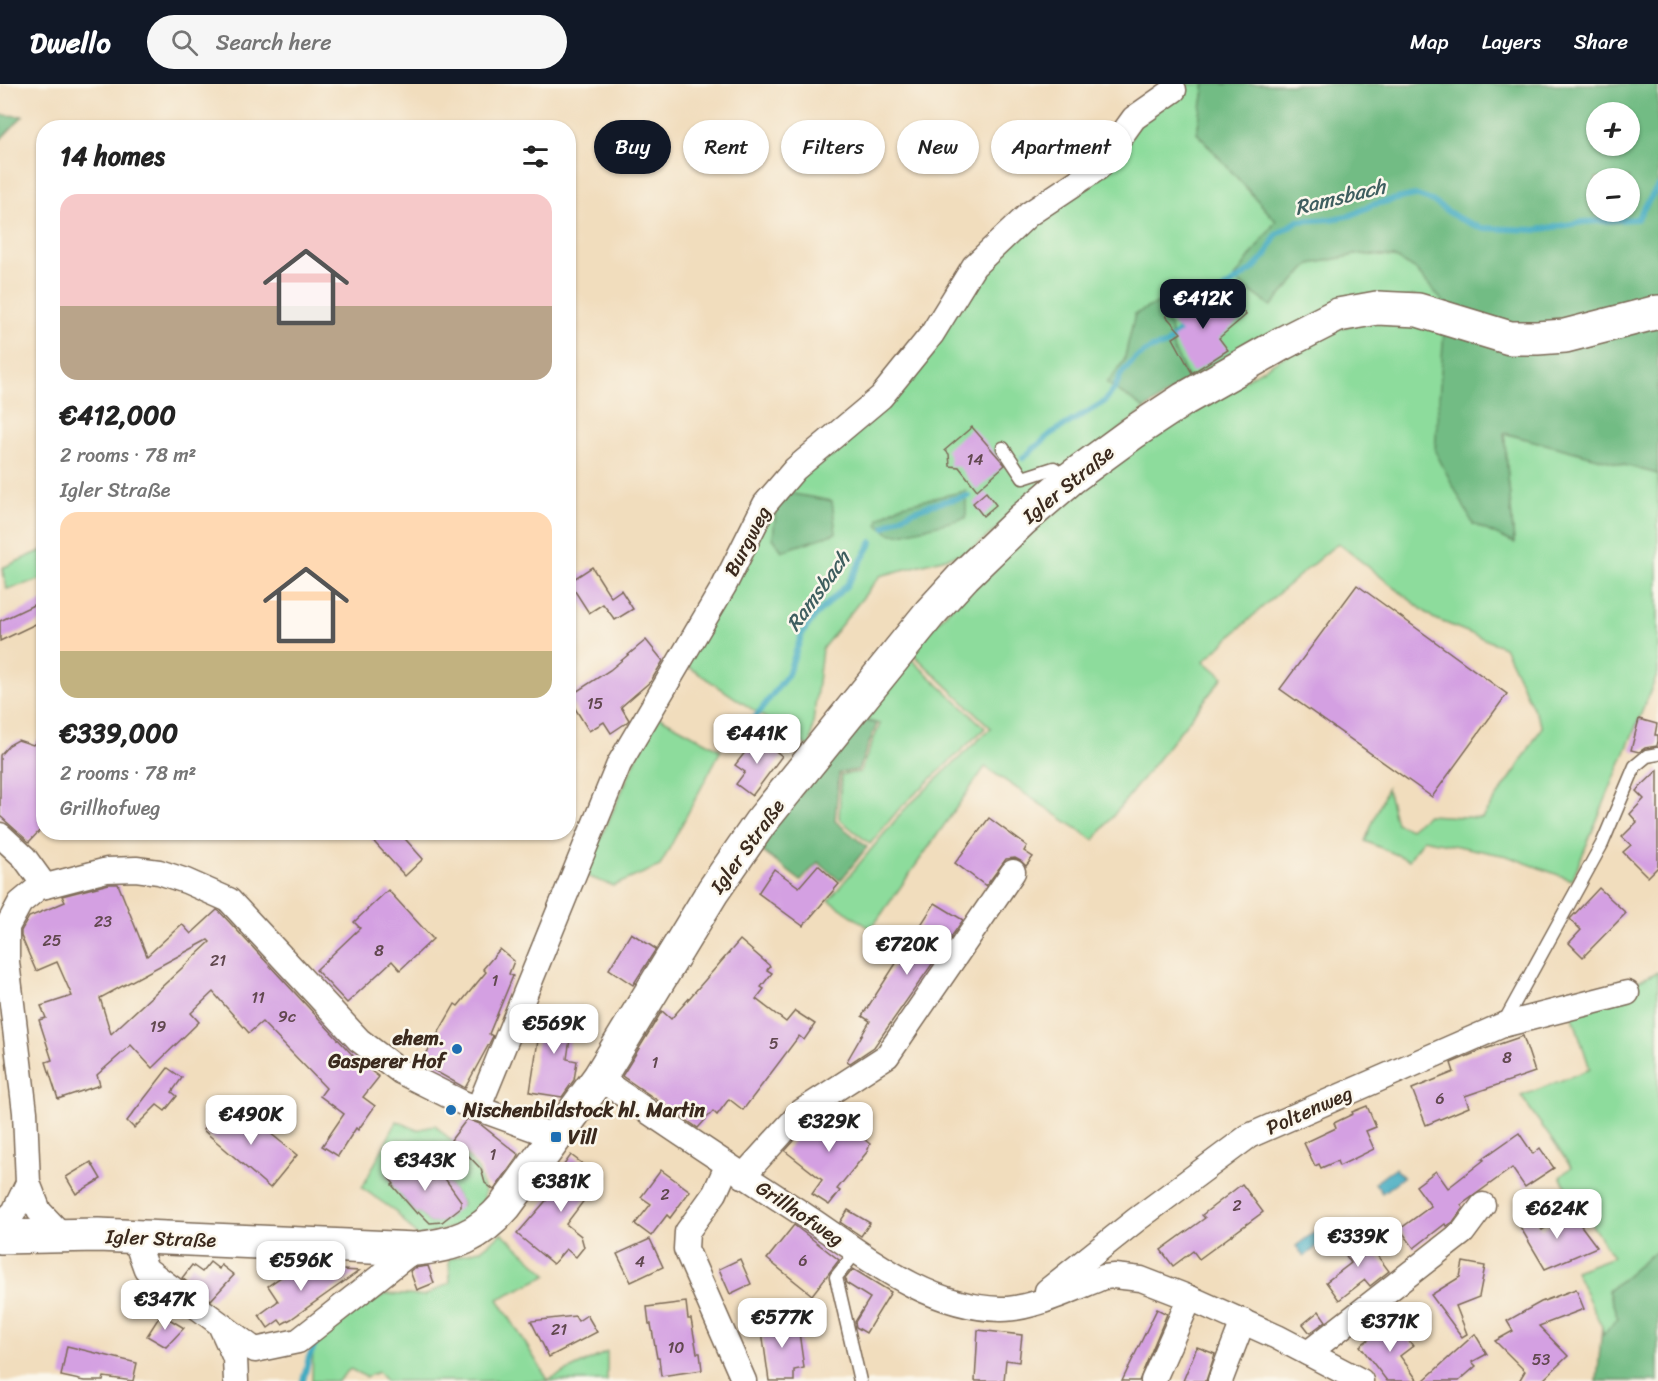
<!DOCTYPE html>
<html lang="en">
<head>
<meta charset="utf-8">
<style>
	body { margin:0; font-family:Sriracha,sans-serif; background:#f6f6f6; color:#222; height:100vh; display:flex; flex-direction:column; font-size:22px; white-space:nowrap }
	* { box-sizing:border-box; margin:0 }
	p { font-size:20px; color:#767676 }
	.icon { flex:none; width:33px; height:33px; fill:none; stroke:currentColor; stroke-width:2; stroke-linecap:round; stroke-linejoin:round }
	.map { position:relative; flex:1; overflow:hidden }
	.side { position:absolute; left:36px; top:36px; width:540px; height:720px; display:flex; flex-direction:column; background:#fff; border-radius:24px; box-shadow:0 2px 4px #0004 }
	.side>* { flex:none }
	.banner { position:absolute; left:594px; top:36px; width:570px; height:54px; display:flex; gap:12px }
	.buttons { position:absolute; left:1586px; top:18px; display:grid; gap:12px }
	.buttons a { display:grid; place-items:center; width:54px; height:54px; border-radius:50%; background:#fff; box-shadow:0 2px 4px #0004; font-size:30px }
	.price { position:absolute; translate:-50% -51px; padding:0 14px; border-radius:12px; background:#fff; color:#222; font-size:20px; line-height:39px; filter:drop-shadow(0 2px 3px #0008) }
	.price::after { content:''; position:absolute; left:50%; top:36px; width:18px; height:14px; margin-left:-9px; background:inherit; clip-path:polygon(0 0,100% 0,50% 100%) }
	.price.on { background:#111827; color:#fff }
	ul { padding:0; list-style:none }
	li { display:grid; align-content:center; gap:12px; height:318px; padding:0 24px }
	li span { display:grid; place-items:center; height:186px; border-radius:18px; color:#555 }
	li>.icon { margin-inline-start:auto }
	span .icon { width:108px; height:108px; fill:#fffc; stroke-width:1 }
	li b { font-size:26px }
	h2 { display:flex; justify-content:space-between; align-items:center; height:72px; padding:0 24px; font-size:26px }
	.tag { padding:0 21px; border-radius:27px; background:#fff; box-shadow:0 2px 4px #0004; font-size:21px; line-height:54px }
	.tag.on { background:#111827; color:#fff }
	header { display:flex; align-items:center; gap:36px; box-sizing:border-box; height:84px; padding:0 30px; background:#111827; color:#fff }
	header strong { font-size:28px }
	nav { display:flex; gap:33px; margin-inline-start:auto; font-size:21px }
	.search { width:420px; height:54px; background:#f6f6f6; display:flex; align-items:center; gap:15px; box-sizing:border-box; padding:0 21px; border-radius:33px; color:#767676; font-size:22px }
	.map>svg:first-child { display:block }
	.green { fill:#8ddc9c; stroke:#64835d; stroke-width:1.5; fill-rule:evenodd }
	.forest { fill:#72bc84; stroke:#567351; stroke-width:1.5; fill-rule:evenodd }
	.water { fill:#42abc1; stroke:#3e6a70; stroke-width:1.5 }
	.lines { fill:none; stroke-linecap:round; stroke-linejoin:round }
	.stream { stroke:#42abc1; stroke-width:6 }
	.building { fill:#d4a0e2; fill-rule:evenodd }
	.service-casing { stroke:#7b6956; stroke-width:15 }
	.minor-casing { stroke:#7b6956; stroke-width:27 }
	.secondary-casing { stroke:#7b6956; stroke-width:36 }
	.service { stroke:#fff; stroke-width:12 }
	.minor { stroke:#fff; stroke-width:24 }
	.secondary { stroke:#fff; stroke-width:33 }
	.poi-dot { fill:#1f6fb2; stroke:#fbf7ec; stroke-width:2 }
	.labels { text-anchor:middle; stroke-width:5; stroke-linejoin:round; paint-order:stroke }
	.number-label { font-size:16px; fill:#61484f }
	.street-label { font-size:20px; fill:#3b2a1e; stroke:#fbf7ec }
	.poi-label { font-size:20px; font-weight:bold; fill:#3b2a1e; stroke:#fbf7ec; text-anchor:start }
	.water-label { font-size:21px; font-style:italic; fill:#3e5e5f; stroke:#fbf7ec }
</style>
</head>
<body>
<header>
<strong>Dwello</strong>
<div class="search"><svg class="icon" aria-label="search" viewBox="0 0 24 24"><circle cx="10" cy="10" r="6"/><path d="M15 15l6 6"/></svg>Search here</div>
<nav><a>Map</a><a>Layers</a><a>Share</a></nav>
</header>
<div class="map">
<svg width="1658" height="1297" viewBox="0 0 1658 1297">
	<rect width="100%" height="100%" fill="#fbf7ec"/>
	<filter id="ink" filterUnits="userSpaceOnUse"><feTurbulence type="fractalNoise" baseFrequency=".0167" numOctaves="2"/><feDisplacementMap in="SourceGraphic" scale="12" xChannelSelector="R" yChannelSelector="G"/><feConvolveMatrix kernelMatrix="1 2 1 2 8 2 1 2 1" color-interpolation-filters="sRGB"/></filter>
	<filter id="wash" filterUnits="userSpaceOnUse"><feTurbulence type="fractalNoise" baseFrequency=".008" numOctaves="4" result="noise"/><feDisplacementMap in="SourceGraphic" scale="24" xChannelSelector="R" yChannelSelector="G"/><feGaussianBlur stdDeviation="1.35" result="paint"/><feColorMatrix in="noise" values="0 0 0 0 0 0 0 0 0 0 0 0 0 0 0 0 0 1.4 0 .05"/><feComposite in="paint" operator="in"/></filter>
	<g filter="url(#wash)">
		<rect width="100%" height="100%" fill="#f1ddbd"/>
		<g class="green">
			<path d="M1175,0H1205L1197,49L1276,137L1234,195L1271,222L1310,180L1360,170L1394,173L1415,185L1446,221L1413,212L1189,296L1173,264L1170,242L1162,233L1169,225L1135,230L1124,277L1107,299L1145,325L968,468L880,492L822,565L810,664L683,579L763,433L975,187Z"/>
			<path d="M1376,234L1444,247L1473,440L1514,458L1504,349L1658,390V589L1572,796L1507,772L1423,755L1409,776L1365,757L1387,704L1396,739L1410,745L1427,731L1482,734L1516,686L1542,643L1504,563L1433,534L1338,459L1268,518L1204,577L1223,593L1094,756L985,683L871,845L829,816L903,727L991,644L911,568L971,501L1129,364L1326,248Z"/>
			<path d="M43,466V495L7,505L2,484Z"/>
			<path d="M910,574L985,644L899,725L870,760L839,735L841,691L860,688L880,640L860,635Z"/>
			<path d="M656,631L721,666L660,782L613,802L584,791Z"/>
			<path d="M1658,888V1165L1608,1207L1618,1234L1603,1252L1602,1243L1575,1187L1613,1173L1560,1093L1571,1083L1521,1012L1590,985L1571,927Z"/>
			<path d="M397,1037L417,1046L435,1041C446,1052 474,1076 479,1088C482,1095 480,1100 485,1107L482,1128L464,1140L418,1153L395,1127L362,1104ZM408,1073L414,1079L417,1077L433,1096L441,1089L463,1120L442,1138L430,1139L419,1128L417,1130L393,1102L394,1100L387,1091Z"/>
			<path d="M502,1149L548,1191L498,1215L548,1296L607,1268V1297H386L378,1288L366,1293L350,1285L338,1297H312L313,1253L386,1210L424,1212L450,1199L449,1175L482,1165Z"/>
		</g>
		<g class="forest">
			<path d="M1205,0H1658V390L1504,349L1514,459L1473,440L1435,367L1446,221L1415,185L1394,173L1360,170L1310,180L1271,222L1234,195L1276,137L1197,49ZM1596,28H1629V62H1596ZM1596,94H1629V128H1596Z"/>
			<path d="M0,31L23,32L0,56Z"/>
			<path d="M1159,218L1169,226L1163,233L1170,242L1173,264L1189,296L1145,325L1107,299L1124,277L1135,230Z"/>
			<path d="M966,407V434L901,450H890L878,441L879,434L902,421Z"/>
			<path d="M788,409L832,417L836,449L782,467L773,454L776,425Z"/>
			<path d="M866,637L877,640L858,686L839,689L835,737L867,763L840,797L818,778L801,797L758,764L813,694Z"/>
			<path d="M1658,1165V1297H1597L1602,1243L1603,1251L1618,1234L1608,1207Z"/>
		</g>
		<g class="water">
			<path d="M1395,1084L1403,1093L1382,1109L1375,1099Z"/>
			<path d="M1316,1147L1324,1157L1304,1173L1296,1162Z"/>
		</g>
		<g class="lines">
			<g class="stream">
				<path d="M1195,231L1224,205L1253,185L1266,171L1276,151L1298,137L1332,135L1352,131L1372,121L1392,116L1415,111L1432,117L1458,134L1481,144L1536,146L1584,138L1637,135L1658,102"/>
				<path d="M1023,374L1052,349L1104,318L1115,304L1121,290L1136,274L1152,264L1166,261L1184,242"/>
				<path d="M885,443C908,425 940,418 968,412"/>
				<path d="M754,635L788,590L802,550L814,533L847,501L872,458"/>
				<path d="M303,1297L309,1273L319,1253"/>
			</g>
		</g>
		<g id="blocks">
			<g class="building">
				<path d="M1229,211L1246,231L1219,254L1228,266L1192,289L1173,254L1181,249L1166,232L1188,212L1205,232Z"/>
				<path d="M972,343L1005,381L977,406L959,383L950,382L949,370L945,366Z"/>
				<path d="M986,408L996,421L983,432L973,419Z"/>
				<path d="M592,483L611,513L621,506L633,525L615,536L603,520L589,529L569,498Z"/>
				<path d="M1357,501L1507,610L1432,713L1280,605Z"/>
				<path d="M44,516V536L0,557V537Z"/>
				<path d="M646,556L663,577L651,597L621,623L629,636L626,639L611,649L604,638L589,647L568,613L610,586Z"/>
				<path d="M1639,635L1657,640L1655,651H1658V657L1657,662L1645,664L1639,668L1631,666Z"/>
				<path d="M44,649V742L29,758L0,732V671L9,661L18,656L33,661Z"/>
				<path d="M757,653L782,672L752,712L736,700L745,688L735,681Z"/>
				<path d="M1658,686V783L1648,793L1623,768L1631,761L1622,753L1637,738L1630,730L1644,715L1636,707Z"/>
				<path d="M989,734L1027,762L1024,767L1033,773L1026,782L1021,777L1015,774L1006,775L986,802L955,779Z"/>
				<path d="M365,748H399L423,775L405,792Z"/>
				<path d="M818,781L839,800L803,842L758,809L774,785L799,803Z"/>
				<path d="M109,800H118L147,872L182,840L191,850L217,826L220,828L359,978L379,993L363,1013L375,1022L358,1046L356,1044L338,1072L322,1062L344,1030L320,1012L326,1004L262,938L249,949L213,908L191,929L199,938L152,984L131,961L97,991L100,1001L58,1015L46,978L52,976L39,936L46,934L41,922L72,912L57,878L36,887L21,852V847L29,833L65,818L62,812ZM208,856L210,858L111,950L100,914Z"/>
				<path d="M1599,804L1626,829L1583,873L1569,859L1581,846L1570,835Z"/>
				<path d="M388,806L433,855L400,886L392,877L347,919L316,886L360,844L354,838Z"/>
				<path d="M935,819L963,836L874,963L850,979L847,977L870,937L862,932Z"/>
				<path d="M631,849L656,865L633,901L609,885Z"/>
				<path d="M740,856L770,882L767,886L772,889L761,903L764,905L756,915L786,938L795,927L815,940L804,956L799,952L743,1026L729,1015L717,1031L713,1027L698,1044L622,992L662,927L671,935Z"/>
				<path d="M500,865L514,877L509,890L513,892L489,950L493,952L489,960L465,1004L421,979L455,920L458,922L486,888L483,885Z"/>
				<path d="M543,924L574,929L567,975L577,977L574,996L562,1013L530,1008Z"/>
				<path d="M1523,952L1535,988L1465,1012L1469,1023L1426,1041L1412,1005L1454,988L1451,979L1482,966Z"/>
				<path d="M168,984L182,994L172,1008L177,1012L165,1027L157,1021L134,1044L127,1037Z"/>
				<path d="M226,1021L243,1036L245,1034L256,1043L259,1040L297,1071L270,1104L203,1046Z"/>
				<path d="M1367,1022L1376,1043L1366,1047L1374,1065L1339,1082L1337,1077L1321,1084L1319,1080L1315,1082L1304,1059L1336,1044L1334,1039L1353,1030L1352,1028Z"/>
				<path d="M829,1027L870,1060L867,1068L837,1105L840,1107L829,1121L812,1110L822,1096L785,1067L811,1038Z"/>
				<path d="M467,1035L480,1040L519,1071L494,1106L485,1099L481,1085L465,1068L451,1056Z"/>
				<path d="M1519,1049L1533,1070L1540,1064L1554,1084L1525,1103L1512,1084L1461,1121L1463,1124L1453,1138L1447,1142L1445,1140L1414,1164L1400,1145L1431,1122L1416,1102L1436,1087L1448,1104L1484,1076L1482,1075Z"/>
				<path d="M571,1071L601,1094L566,1140L581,1152L584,1163L576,1173L566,1165L553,1180L517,1150L557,1104L551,1099Z"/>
				<path d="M408,1072L414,1079L417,1077L433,1096L441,1089L461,1117V1123L442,1138L430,1139L419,1128L417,1130L392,1101L394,1100L387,1091Z"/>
				<path d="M91,1078L101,1095L76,1110L66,1093Z"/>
				<path d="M661,1086L690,1107L670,1134L667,1131L651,1152L635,1140L651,1120L641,1113Z"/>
				<path d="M1242,1100L1263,1128L1199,1175L1193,1167L1173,1182L1161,1166L1205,1134L1202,1131Z"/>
				<path d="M848,1126L870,1139L861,1152L840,1138Z"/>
				<path d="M1569,1129L1574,1137L1576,1135L1597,1163L1545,1185L1519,1141L1532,1132L1542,1146Z"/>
				<path d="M794,1141L839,1176L812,1211L767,1175Z"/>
				<path d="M1353,1154H1364L1389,1187L1370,1202L1365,1196L1339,1216L1326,1198L1351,1179L1345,1170L1346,1159Z"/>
				<path d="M650,1155L663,1183L631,1198L617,1170Z"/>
				<path d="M740,1175L751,1200L730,1210L719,1185Z"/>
				<path d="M210,1178L219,1185L221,1181L234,1191L211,1216L182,1194L192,1181L202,1188Z"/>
				<path d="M1463,1178L1485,1182L1479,1213L1456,1222L1467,1250L1462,1253L1431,1211L1460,1193Z"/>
				<path d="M300,1180L310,1195L323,1185L359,1187L291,1235L282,1240L279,1236L268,1244L259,1231L278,1217L268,1202Z"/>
				<path d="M428,1182L434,1199L417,1206L410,1187L414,1184Z"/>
				<path d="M853,1185L891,1208L866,1249L856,1243L855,1238L870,1214L846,1199L845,1195Z"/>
				<path d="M1576,1205L1584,1225L1539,1242L1568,1272L1542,1297H1519L1525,1287L1495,1257L1513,1247L1507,1237L1541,1218Z"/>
				<path d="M686,1218L688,1235H691L697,1269H700L702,1286L661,1292L659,1274H657L651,1240H649L647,1223Z"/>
				<path d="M1157,1225L1167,1230L1139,1297H1122Z"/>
				<path d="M1319,1227L1326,1237L1310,1249L1303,1240Z"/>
				<path d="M161,1230L184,1244L166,1263L147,1252Z"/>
				<path d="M587,1231L597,1248L549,1273L531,1237L575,1232L578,1237Z"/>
				<path d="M797,1234L804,1284L794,1286V1297H769L761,1240Z"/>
				<path d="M1394,1236L1413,1262L1400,1272L1418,1297H1387L1360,1262Z"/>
				<path d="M978,1246L1022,1251L1019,1278L1006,1276L1004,1297H975Z"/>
				<path d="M1475,1250L1487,1270L1472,1278L1476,1282L1459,1297H1423Z"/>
				<path d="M67,1262L137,1279L133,1297L104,1293L103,1297H84L61,1292Z"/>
				<path d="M1197,1263L1215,1270L1206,1297H1183Z"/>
			</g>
		</g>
	</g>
	<g filter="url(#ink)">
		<use href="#blocks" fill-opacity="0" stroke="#7b6956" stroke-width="1.5"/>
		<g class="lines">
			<defs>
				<g id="service">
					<path d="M1003,364L1023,394L1054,384L1070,394"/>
					<path d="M1503,940L1602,760L1635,682L1647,672L1658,670"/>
					<path d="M856,1168L836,1193L860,1297"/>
				</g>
				<g id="minor">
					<path d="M0,751L24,773L45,802"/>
					<path d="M599,994C664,1039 729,1082 795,1125C859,1166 921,1223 1000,1225C1031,1226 1075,1204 1104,1193L1114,1192L1141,1195L1190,1214L1277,1253L1361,1297"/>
					<path d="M478,1025L619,680L724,502L765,420L795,385L881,313L932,250L974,182L1029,130L1098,84L1134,34L1174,6"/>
					<path d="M727,1082L715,1109L687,1148L686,1165L744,1297"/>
					<path d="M743,1092L802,1027L887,972L1013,788"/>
					<path d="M28,1099L39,1127L61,1150"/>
					<path d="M0,1141L14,1128L28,1099L25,1028L7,878V843L20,819L38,804L107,786L136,785L159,788L186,797L229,816L359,956L401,988L463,1019L556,1053"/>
					<path d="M134,1152L146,1185L255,1266L298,1257L415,1165"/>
					<path d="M1047,1207L1136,1136L1249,1052L1503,941L1627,909"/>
					<path d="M221,1243L235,1274L236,1297"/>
					<path d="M1308,1269L1463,1148L1483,1121"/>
					<path d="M1153,1297L1190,1214"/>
					<path d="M1220,1297L1243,1237"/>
				</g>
				<path id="secondary" d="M0,1153L98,1151L415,1165C455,1161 478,1153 505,1122L599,994L713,807L760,739L930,529L964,492L1022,436L1071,394L1134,348L1184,315L1283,259L1338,231L1377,224L1418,226L1510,254H1537L1565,252L1658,228"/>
			</defs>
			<use href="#service" class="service-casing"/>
			<use href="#minor" class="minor-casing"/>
			<use href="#secondary" class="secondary-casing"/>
			<use href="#service" class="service"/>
			<use href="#minor" class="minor"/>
			<use href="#secondary" class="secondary"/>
		</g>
	</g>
	<g class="poi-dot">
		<circle cx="457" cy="965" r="6"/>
		<circle cx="451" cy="1026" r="6"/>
		<rect x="550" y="1047" width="12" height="12" rx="3"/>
	</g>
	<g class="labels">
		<g class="number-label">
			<text x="975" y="381">14</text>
			<text x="595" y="625">15</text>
			<text x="103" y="843">23</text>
			<text x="52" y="862">25</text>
			<text x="379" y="872">8</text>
			<text x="218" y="882">21</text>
			<text x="495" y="902">1</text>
			<text x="258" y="919">11</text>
			<text x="287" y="938">9c</text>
			<text x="158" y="948">19</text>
			<text x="774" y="965">5</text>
			<text x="1507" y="979">8</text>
			<text x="655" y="984">1</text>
			<text x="1440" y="1020">6</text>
			<text x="493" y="1076">1</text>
			<text x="665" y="1116">2</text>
			<text x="1237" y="1127">2</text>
			<text x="803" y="1182">6</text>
			<text x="640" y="1183">4</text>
			<text x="559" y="1251">21</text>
			<text x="676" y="1269">10</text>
			<text x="1541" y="1281">53</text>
		</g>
		<g class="street-label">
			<text transform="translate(1068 400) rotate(-39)" y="7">Igler Straße</text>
			<text transform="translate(747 457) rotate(-62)" y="7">Burgweg</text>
			<text transform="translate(747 762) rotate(-54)" y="7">Igler Straße</text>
			<text transform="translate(1309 1026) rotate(-24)" y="7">Poltenweg</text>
			<text transform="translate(800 1129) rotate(34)" y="7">Grillhofweg</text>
			<text transform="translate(161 1154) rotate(2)" y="7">Igler Straße</text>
		</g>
		<g class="poi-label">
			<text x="445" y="961" text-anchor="end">ehem.<tspan x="445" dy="23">Gasperer Hof</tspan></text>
			<text x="463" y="1033">Nischenbildstock hl. Martin</text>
			<text x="568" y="1060">Vill</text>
		</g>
		<g class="water-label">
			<text transform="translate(1340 113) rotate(-14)" y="7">Ramsbach</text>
			<text transform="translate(818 507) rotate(-54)" y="7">Ramsbach</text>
		</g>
	</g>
</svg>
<div class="buttons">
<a>+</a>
<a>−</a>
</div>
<b class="price on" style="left:1203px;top:246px">€412K</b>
<b class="price" style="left:757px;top:681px">€441K</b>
<b class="price" style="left:907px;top:892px">€720K</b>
<b class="price" style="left:554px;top:971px">€569K</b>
<b class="price" style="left:251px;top:1062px">€490K</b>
<b class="price" style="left:829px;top:1069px">€329K</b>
<b class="price" style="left:425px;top:1108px">€343K</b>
<b class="price" style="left:561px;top:1129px">€381K</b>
<b class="price" style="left:1557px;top:1156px">€624K</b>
<b class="price" style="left:1358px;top:1184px">€339K</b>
<b class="price" style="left:301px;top:1208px">€596K</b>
<b class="price" style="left:165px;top:1247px">€347K</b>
<b class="price" style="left:782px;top:1265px">€577K</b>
<b class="price" style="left:1390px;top:1269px">€371K</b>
<div class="banner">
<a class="tag on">Buy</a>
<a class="tag">Rent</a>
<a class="tag">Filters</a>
<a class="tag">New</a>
<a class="tag">Apartment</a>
</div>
<section class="side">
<h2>14 homes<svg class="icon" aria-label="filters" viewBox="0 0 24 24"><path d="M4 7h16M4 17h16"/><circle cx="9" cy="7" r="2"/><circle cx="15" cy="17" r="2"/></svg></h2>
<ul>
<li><span style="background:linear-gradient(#f6c9c9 60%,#b9a48a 0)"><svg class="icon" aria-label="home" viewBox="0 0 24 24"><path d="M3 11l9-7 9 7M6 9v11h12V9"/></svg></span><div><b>€412,000</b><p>2 rooms · 78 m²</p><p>Igler Straße</p></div></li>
<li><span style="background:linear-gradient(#ffd9b3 75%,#c2b280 0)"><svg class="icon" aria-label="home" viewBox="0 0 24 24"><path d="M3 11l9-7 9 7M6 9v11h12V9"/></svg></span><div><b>€339,000</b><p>2 rooms · 78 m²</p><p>Grillhofweg</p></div></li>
</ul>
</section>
</div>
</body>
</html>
